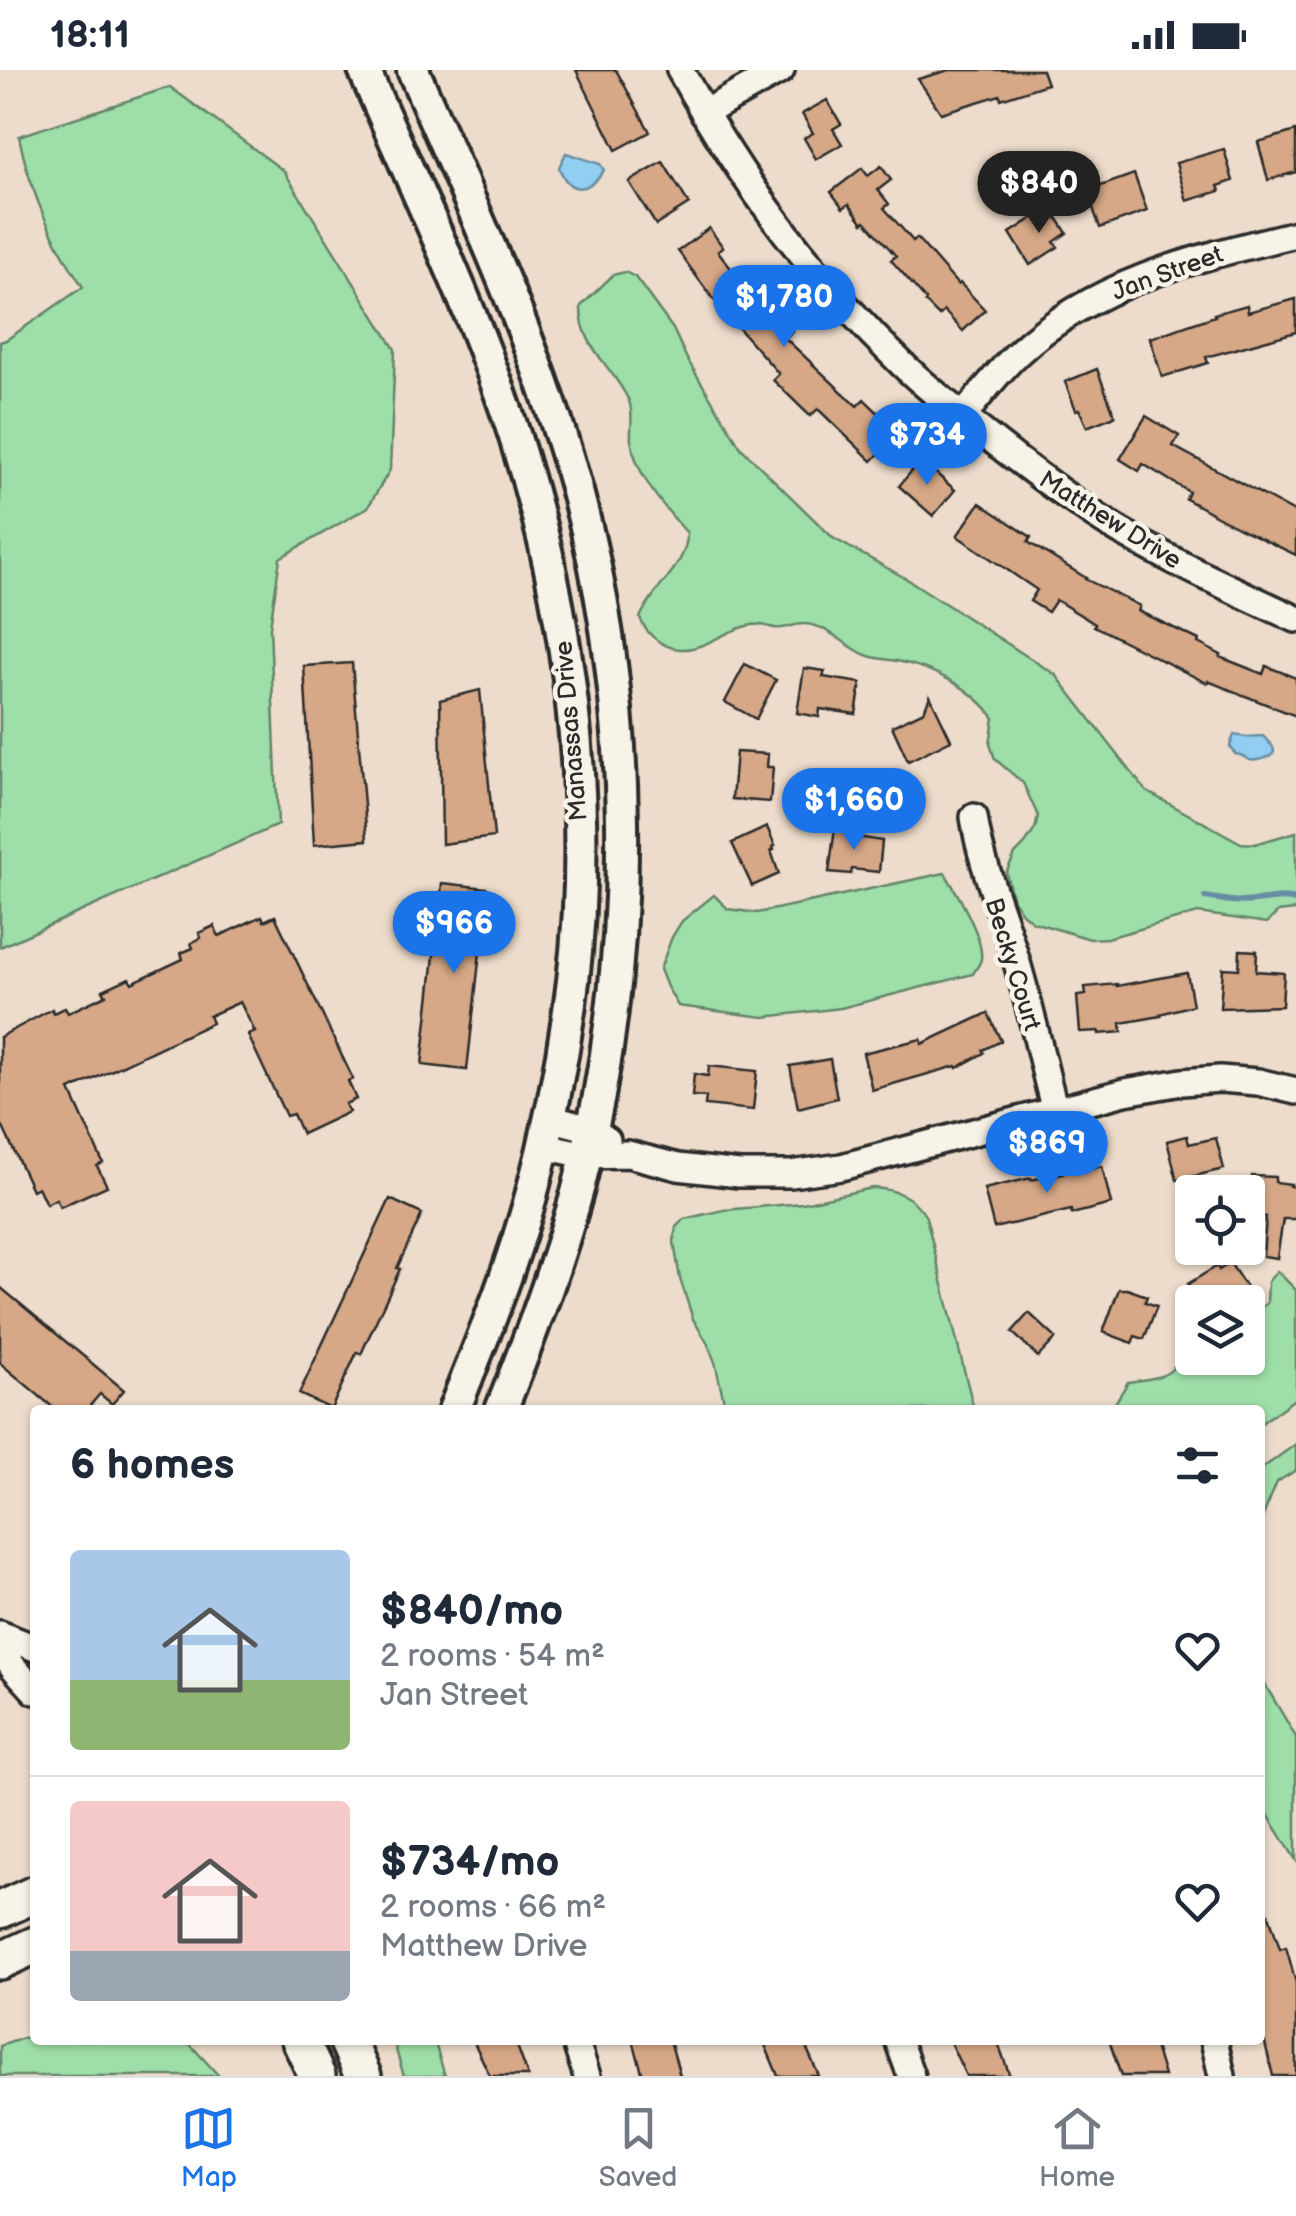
<!DOCTYPE html>
<html lang="en">
<head>
<meta charset="utf-8">
<style>
	body { margin:0; font-family:"Balsamiq Sans",sans-serif; background:#f2f2f3; color:#1f2937; height:100vh; display:flex; flex-direction:column; font-size:38px; white-space:nowrap }
	* { box-sizing:border-box; margin:0 }
	p { font-size:32px; color:#747a83 }
	.icon { flex:none; width:55px; height:55px; fill:none; stroke:currentColor; stroke-width:2; stroke-linecap:round; stroke-linejoin:round }
	.map { position:relative; flex:1; overflow:hidden }
	.details { position:absolute; left:30px; top:1335px; width:1235px; height:640px; display:flex; flex-direction:column; background:#fff; border-radius:10px; box-shadow:0 2px 8px #0004 }
	.details>* { flex:none }
	.controls { position:absolute; left:1175px; top:1105px; display:grid; gap:20px }
	.controls a { display:grid; place-items:center; width:90px; height:90px; border-radius:10px; background:#fff; box-shadow:0 2px 8px #0004; font-size:50px }
	.price { position:absolute; translate:-50% -85px; padding:0 22px; border-radius:35px; background:#1a73e8; color:#fff; font-size:32px; line-height:65px; filter:drop-shadow(0 2px 5px #0008) }
	.price::after { content:''; position:absolute; left:50%; top:60px; width:30px; height:22px; margin-left:-15px; background:inherit; clip-path:polygon(0 0,100% 0,50% 100%) }
	.price.active { background:#222; color:#fff }
	ul { padding:0; list-style:none }
	li { display:flex; align-items:center; gap:30px; height:250px; padding:0 40px }
	li+li { border-top:2px solid #e0e1e3 }
	li span { display:grid; place-items:center; flex:none; width:280px; height:200px; border-radius:10px; color:#555 }
	li>.icon { margin-inline-start:auto }
	span .icon { width:120px; height:120px; fill:#fffc; stroke-width:1 }
	li b { font-size:42px }
	h2 { display:flex; justify-content:space-between; align-items:center; height:120px; padding:0 40px; font-size:42px }
	.status { display:flex; justify-content:space-between; align-items:center; height:70px; padding:0 50px; background:#fff; direction:ltr }
	.status svg { height:28px; fill:currentColor }
	.menu { display:flex; justify-content:space-around; align-items:center; height:140px; border-top:2px solid #e0e1e3; background:#fff; font-size:28px; color:#747a83 }
	.menu a { display:grid; justify-items:center; gap:5px }
	.menu .active { color:#1a73e8 }
	.map>svg:first-child { display:block }
	.green { fill:#9edfa9; stroke:#64856a; stroke-width:2.5 }
	.water { fill:#91cef1; stroke:#688da2; stroke-width:2.5 }
	.lines { fill:none; stroke-linecap:round; stroke-linejoin:round }
	.stream { stroke:#688da2; stroke-width:6 }
	.building { fill:#d6a887; stroke:#2b2b2b; stroke-width:2.5 }
	.minor-casing { stroke:#2b2b2b; stroke-width:32 }
	.tertiary-casing { stroke:#2b2b2b; stroke-width:38 }
	.secondary-casing { stroke:#2b2b2b; stroke-width:42 }
	.minor { stroke:#f7f3e8; stroke-width:25 }
	.tertiary { stroke:#f7f3e8; stroke-width:30 }
	.secondary { stroke:#f7f3e8; stroke-width:35 }
	.labels { text-anchor:middle; stroke-width:9; stroke-linejoin:round; paint-order:stroke }
	.street-label { font-size:25px; fill:#2b2b2b; stroke:#f7f3e8 }
</style>
</head>
<body>
<div class="status"><b>18:11</b><svg viewBox="0 0 49 12"><path d="M0 12V9h3v3zM5 12V6h3v6zM10 12V3h3v9zM15 12V0h3v12zM26 1h20v11H26zM47 4h2v5h-2z"/></svg></div>
<div class="map">
<svg width="1296" height="2006" viewBox="0 0 1296 2006">
	<rect width="100%" height="100%" fill="#eddccb"/>
	<filter id="ink" filterUnits="userSpaceOnUse"><feTurbulence type="fractalNoise" baseFrequency=".01" numOctaves="2"/><feDisplacementMap in="SourceGraphic" scale="20" xChannelSelector="R" yChannelSelector="G"/><feConvolveMatrix kernelMatrix="1 2 1 2 8 2 1 2 1" color-interpolation-filters="sRGB"/></filter>
	<g filter="url(#ink)">
		<g class="green">
			<path d="M170,17L284,101L395,279L390,400L368,437L280,488L270,557L278,755L0,877V272L6,270L83,217C53,172 29,119 19,66Z"/>
			<path d="M625,202L635,207L673,259L687,289L741,378L833,468L907,509L1056,605L1146,721L1241,773L1255,774L1296,762V840L1278,842L1267,853L1198,843L1107,868L1090,869L1033,852L1022,843L1013,830L1006,803L1015,784L1025,774L1035,759L1038,746L1023,713L995,689L990,674L994,648C973,618 933,598 897,591C887,589 876,589 866,585C846,577 828,555 805,554C795,553 784,560 775,558C767,557 761,553 752,555C727,558 707,580 680,579C662,578 646,564 640,548C651,519 688,496 687,463C664,437 636,407 631,370C630,357 634,344 629,331C613,296 580,277 581,236L613,205Z"/>
			<path d="M945,803C956,821 984,868 981,889C980,895 975,899 973,904L841,938L764,947L678,936L667,917L660,899L672,867L682,851L714,825L728,839L757,843Z"/>
			<path d="M872,1118C895,1119 914,1126 926,1147L974,1340H726L715,1292L708,1274L693,1249L680,1209L674,1172L676,1157L684,1149L724,1140L803,1133Z"/>
			<path d="M1277,1201L1296,1220V1328L1260,1354V1340H1111L1128,1312C1170,1306 1179,1307 1182,1260L1192,1254V1288H1248V1247L1267,1233L1268,1212Z"/>
			<path d="M1296,1374V1400L1277,1412L1260,1453V1400Z"/>
			<path d="M1260,1606L1296,1667V1790L1260,1732Z"/>
			<path d="M35,1964V1970H186L219,2006H0V1976Z"/>
			<path d="M393,1970H434L445,2006H404Z"/>
		</g>
		<g class="water">
			<path d="M566,83L600,94L604,100C589,122 569,126 559,97Z"/>
			<path d="M1234,665L1245,667L1263,666L1273,677L1274,682L1271,686C1264,688 1257,692 1250,690C1244,688 1242,684 1235,684L1230,676Z"/>
		</g>
		<g class="lines">
			<path class="stream" d="M1205,827C1222,830 1238,833 1255,831C1270,830 1281,826 1296,830"/>
		</g>
		<g class="building">
			<path d="M576,0H616L650,62L616,80Z"/>
			<path d="M949,0H1042L1047,14L1001,29L1000,25L941,43L918,9Z"/>
			<path d="M827,30L841,54L833,59L842,74L816,89L804,68L813,63L802,44Z"/>
			<path d="M1296,61V102L1268,110L1258,72Z"/>
			<path d="M1224,79L1233,111L1218,116L1220,121L1187,131L1176,93Z"/>
			<path d="M663,92L689,134L656,155L629,112Z"/>
			<path d="M881,96L891,110L878,120L889,134L884,138L913,171L917,168L958,215L960,213L985,240L963,261L944,241L939,246L925,232L926,230L891,190L896,186L865,151L863,153L849,134L843,138L831,122L862,98L868,106Z"/>
			<path d="M1134,104L1147,141L1100,158L1087,121Z"/>
			<path d="M1050,137L1067,163L1054,172L1058,177L1030,195L1010,163Z"/>
			<path d="M709,158L723,177L718,181L747,220L753,215L793,261L785,268L857,336L864,329L899,363L872,391L818,339L810,346L773,310L779,304L713,229L678,181Z"/>
			<path d="M1296,229V262L1206,287L1208,293L1162,307L1150,268L1215,246L1214,244L1247,235L1248,242Z"/>
			<path d="M1097,299L1115,346L1087,357L1079,339L1076,340L1065,312Z"/>
			<path d="M1146,346L1179,366L1173,376L1296,443V485L1239,458L1186,429L1189,422L1143,394L1139,401L1120,389Z"/>
			<path d="M921,390L955,420L933,446L899,416Z"/>
			<path d="M980,433L1031,467L1028,472L1086,508L1085,509L1140,536L1138,541L1199,570L1198,573L1221,585L1220,587L1263,604L1266,596L1296,608V646L1208,611L1207,613L1094,556L1095,554L1056,530L1048,542L1030,531L1037,520L957,466Z"/>
			<path d="M352,593L367,770L314,775L304,596Z"/>
			<path d="M745,594L776,610L756,649L725,632Z"/>
			<path d="M804,598L825,601L823,607L861,613L856,644L820,639L819,647L797,643Z"/>
			<path d="M480,620L494,767L442,774L440,630Z"/>
			<path d="M930,626L951,670L908,691L892,656L924,641Z"/>
			<path d="M736,682L768,684L767,697H773L770,732L732,729Z"/>
			<path d="M767,757L775,776L773,777L774,780L771,781L779,804L752,816L732,773Z"/>
			<path d="M835,758L857,761V767L882,771L879,802L852,799L851,804L829,802Z"/>
			<path d="M442,813L487,818L467,1000L422,995Z"/>
			<path d="M262,846L264,851L275,846L353,1009L348,1011L356,1029L345,1034L349,1042L302,1064L293,1044L286,1046L248,965L255,962L240,932L209,946L212,953L70,1020L103,1093L97,1096L107,1116L60,1137L56,1129L46,1134L38,1117L32,1120L0,1051V967L52,939L53,943L65,938L68,943L106,925L103,920L129,908L132,913L183,889L181,883L193,878L191,873L201,868L199,863L214,856L219,866Z"/>
			<path d="M1240,880L1257,881L1256,901L1284,903L1282,936L1220,938L1223,898L1239,899Z"/>
			<path d="M1187,903L1193,935L1160,944L1161,946L1121,953L1122,962L1099,964V961L1080,962L1077,926L1086,925L1085,917L1117,914V916Z"/>
			<path d="M988,943L1001,971L983,980L984,983L957,998L956,996L872,1020L863,983L921,969L922,974Z"/>
			<path d="M830,989L837,1028L798,1038L790,996Z"/>
			<path d="M709,996L757,1001L753,1040L705,1035L706,1027L692,1026L694,1004L708,1006Z"/>
			<path d="M1187,1066L1189,1074L1216,1068L1224,1099L1177,1110L1167,1071Z"/>
			<path d="M1102,1096L1111,1134L1072,1144L1071,1140L994,1158L984,1119L1031,1108V1110L1080,1099L1081,1102Z"/>
			<path d="M1252,1106L1275,1107V1112L1291,1114L1290,1116L1296,1117V1149H1283L1277,1188L1263,1186L1266,1147L1249,1146Z"/>
			<path d="M390,1129L422,1144L397,1198L400,1199L361,1284L357,1282L331,1339L299,1324Z"/>
			<path d="M1230,1193L1250,1223L1234,1232H1200L1188,1214L1217,1196L1219,1200Z"/>
			<path d="M0,1217L124,1320L112,1334L100,1324L86,1340H56L0,1293Z"/>
			<path d="M1119,1219H1127L1147,1226L1145,1232L1157,1236L1144,1269L1135,1266L1132,1273L1103,1262Z"/>
			<path d="M1029,1243L1056,1268L1038,1287L1012,1262Z"/>
			<path d="M1260,1830H1264L1280,1879L1286,1877L1296,1913V2006H1273L1260,1952Z"/>
			<path d="M473,1970H515L528,2006H490Z"/>
			<path d="M633,1970H670L680,2006H643Z"/>
			<path d="M763,1970H803L819,2006H778Z"/>
			<path d="M949,1970H997L1010,2006H966Z"/>
			<path d="M1109,1970H1153L1164,2006H1121Z"/>
		</g>
		<g class="lines">
			<defs>
				<g id="minor">
					<path d="M680,0C739,108 814,209 903,295C938,328 977,358 1014,387C1048,413 1083,439 1120,461C1176,494 1236,521 1296,549"/>
					<path d="M704,43L781,0"/>
					<path d="M963,346C981,324 998,302 1018,283C1095,211 1197,188 1296,164"/>
					<path d="M974,747C980,789 996,826 1009,867C1028,924 1040,983 1055,1041"/>
					<path d="M549,1048L591,1059L607,1070"/>
					<path d="M543,1076L586,1085L628,1084L678,1097L739,1104H791L841,1097L1125,1022L1182,1012L1220,1009L1258,1012L1296,1021"/>
					<path d="M0,1564L35,1578"/>
					<path d="M0,1577L13,1597L35,1621"/>
					<path d="M575,1970L587,2006"/>
					<path d="M898,1970L911,2006"/>
					<path d="M1214,1970L1222,2006"/>
				</g>
				<g id="tertiary">
					<path d="M364,0C416,120 474,240 514,364C569,534 594,733 573,911C564,983 550,1056 531,1126C511,1200 482,1270 454,1340"/>
					<path d="M413,0C468,127 527,254 567,386C637,619 640,884 578,1119C558,1194 530,1268 501,1340"/>
				</g>
				<g id="secondary">
					<path d="M0,1840L35,1824"/>
					<path d="M0,1891L35,1875"/>
					<path d="M300,1970L317,2006"/>
					<path d="M347,1970L363,2006"/>
				</g>
			</defs>
			<use href="#minor" class="minor-casing"/>
			<use href="#tertiary" class="tertiary-casing"/>
			<use href="#secondary" class="secondary-casing"/>
			<use href="#minor" class="minor"/>
			<use href="#tertiary" class="tertiary"/>
			<use href="#secondary" class="secondary"/>
		</g>
	</g>
	<g class="labels">
		<g class="street-label">
			<text transform="translate(1167 202) rotate(-20)" y="9">Jan Street</text>
			<text transform="translate(1111 449) rotate(32)" y="9">Matthew Drive</text>
			<text transform="translate(570 661) rotate(-95)" y="9">Manassas Drive</text>
			<text transform="translate(1014 894) rotate(73)" y="9">Becky Court</text>
		</g>
	</g>
</svg>
<div class="controls">
<a><svg class="icon" aria-label="locate" viewBox="0 0 24 24"><circle cx="12" cy="12" r="6"/><path d="M12 2v4M12 18v4M2 12h4M18 12h4"/></svg></a>
<a><svg class="icon" aria-label="layers" viewBox="0 0 24 24"><path d="M12 4l9 5-9 5-9-5zM3 14l9 5 9-5"/></svg></a>
</div>
<b class="price active" style="left:1039px;top:166px">$840</b>
<b class="price" style="left:784px;top:280px">$1,780</b>
<b class="price" style="left:927px;top:418px">$734</b>
<b class="price" style="left:854px;top:783px">$1,660</b>
<b class="price" style="left:454px;top:906px">$966</b>
<b class="price" style="left:1047px;top:1126px">$869</b>
<section class="details">
<h2>6 homes<svg class="icon" aria-label="filters" viewBox="0 0 24 24"><path d="M4 7h16M4 17h16"/><circle cx="9" cy="7" r="2"/><circle cx="15" cy="17" r="2"/></svg></h2>
<ul>
<li><span style="background:linear-gradient(#a9c7e8 65%,#8fb573 0)"><svg class="icon" aria-label="home" viewBox="0 0 24 24"><path d="M3 11l9-7 9 7M6 9v11h12V9"/></svg></span><div><b>$840/mo</b><p>2 rooms · 54 m²</p><p>Jan Street</p></div><svg class="icon" aria-label="heart" viewBox="0 0 24 24"><path d="M12 20l-8-8c-3-5 5-10 8-4 3-6 11-1 8 4z"/></svg></li>
<li><span style="background:linear-gradient(#f6c9c9 75%,#9aa5b1 0)"><svg class="icon" aria-label="home" viewBox="0 0 24 24"><path d="M3 11l9-7 9 7M6 9v11h12V9"/></svg></span><div><b>$734/mo</b><p>2 rooms · 66 m²</p><p>Matthew Drive</p></div><svg class="icon" aria-label="heart" viewBox="0 0 24 24"><path d="M12 20l-8-8c-3-5 5-10 8-4 3-6 11-1 8 4z"/></svg></li>
</ul>
</section>
</div>
<nav class="menu">
<a class="active"><svg class="icon" aria-label="map" viewBox="0 0 24 24"><path d="M3 6l6-2 6 2 6-2v14l-6 2-6-2-6 2zM9 4v14M15 6v14"/></svg>Map</a>
<a><svg class="icon" aria-label="saved" viewBox="0 0 24 24"><path d="M7 4h10v16l-5-4-5 4z"/></svg>Saved</a>
<a><svg class="icon" aria-label="home" viewBox="0 0 24 24"><path d="M3 11l9-7 9 7M6 9v11h12V9"/></svg>Home</a>
</nav>
</body>
</html>
